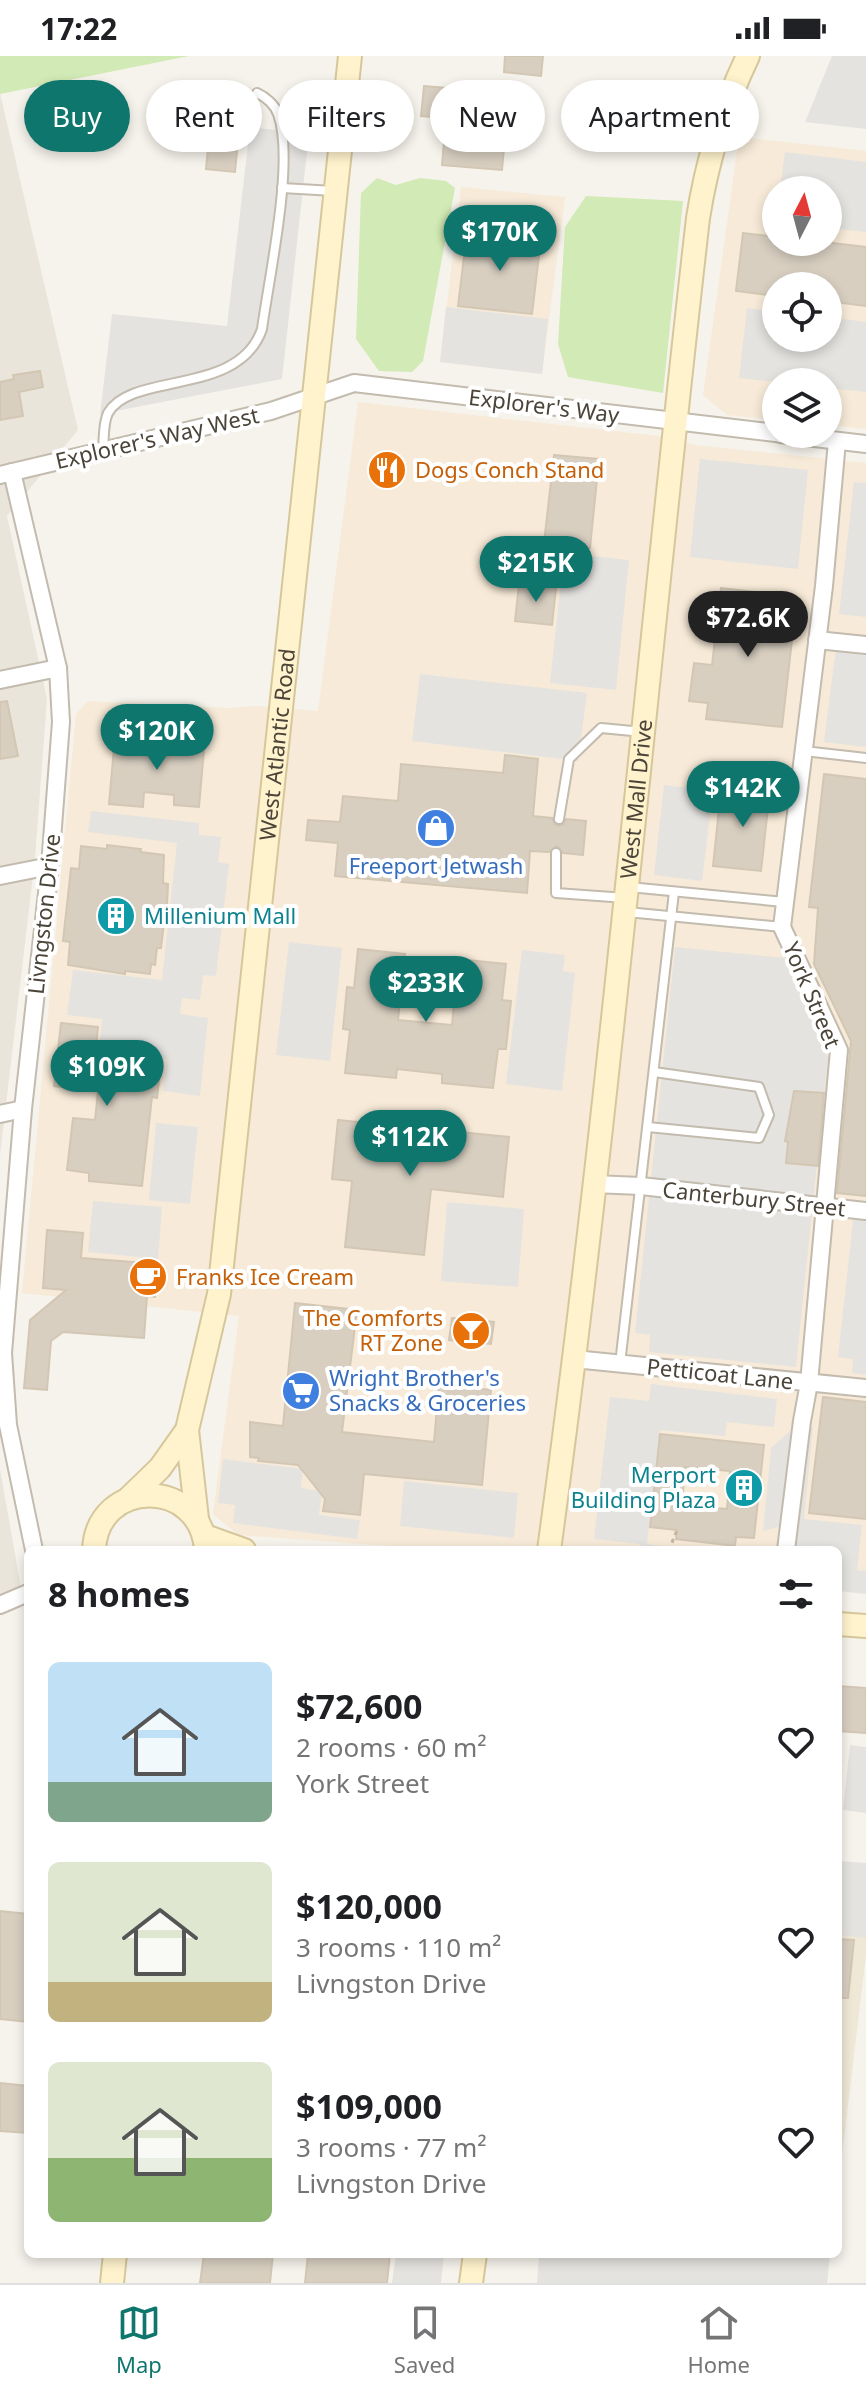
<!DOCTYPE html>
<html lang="en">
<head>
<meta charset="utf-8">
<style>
	body { margin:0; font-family:"Noto Sans",sans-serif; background:#f6f6f6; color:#202124; height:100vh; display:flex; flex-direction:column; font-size:30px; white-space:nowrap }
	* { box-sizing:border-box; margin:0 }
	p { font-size:26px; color:#757577 }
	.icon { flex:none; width:44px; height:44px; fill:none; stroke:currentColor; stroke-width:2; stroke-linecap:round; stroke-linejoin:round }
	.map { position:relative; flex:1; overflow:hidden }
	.details { position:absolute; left:24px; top:1490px; width:818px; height:712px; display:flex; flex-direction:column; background:#fff; border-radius:12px; box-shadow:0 4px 12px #0003 }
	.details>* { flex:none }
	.hud { position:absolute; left:24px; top:24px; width:818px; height:72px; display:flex; gap:16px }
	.needle { width:52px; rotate:6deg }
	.fabs { position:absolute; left:762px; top:120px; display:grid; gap:16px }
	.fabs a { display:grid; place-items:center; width:80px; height:80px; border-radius:50%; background:#fff; box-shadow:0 4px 12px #0003; font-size:40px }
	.price { position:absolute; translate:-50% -68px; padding:0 18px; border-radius:28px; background:#0f766e; color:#fff; font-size:26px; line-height:52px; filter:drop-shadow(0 2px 4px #0008) }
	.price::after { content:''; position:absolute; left:50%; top:48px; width:24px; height:18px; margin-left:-12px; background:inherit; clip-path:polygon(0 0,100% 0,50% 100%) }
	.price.active { background:#222; color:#fff }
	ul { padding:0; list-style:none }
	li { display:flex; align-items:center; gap:24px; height:200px; padding:0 24px }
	li span { display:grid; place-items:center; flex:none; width:224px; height:160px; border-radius:12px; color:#555 }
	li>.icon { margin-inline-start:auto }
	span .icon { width:96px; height:96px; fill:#fffc; stroke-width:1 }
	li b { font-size:34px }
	h2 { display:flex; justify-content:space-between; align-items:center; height:96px; padding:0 24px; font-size:34px }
	.pill { padding:0 28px; border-radius:36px; background:#fff; box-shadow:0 4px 12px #0003; font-size:28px; line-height:72px }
	.pill.active { background:#0f766e; color:#fff }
	.status { display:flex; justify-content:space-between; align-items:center; height:56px; padding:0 40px; background:#fff; direction:ltr }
	.status svg { height:22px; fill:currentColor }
	.dock { display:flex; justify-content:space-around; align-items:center; height:112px; border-top:2px solid #e0e0e0; background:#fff; font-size:22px; color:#757577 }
	.dock a { display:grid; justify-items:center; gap:4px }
	.dock .active { color:#0f766e }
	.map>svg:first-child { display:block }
	.residential { fill:#eae5da }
	.commercial { fill:#f7ead8; fill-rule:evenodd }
	.education { fill:#efe8d6 }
	.green { fill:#d2eab5 }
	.parking { fill:#e5e3e0 }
	.building { fill:#d8cfc1; stroke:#d3c7b4; stroke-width:2; fill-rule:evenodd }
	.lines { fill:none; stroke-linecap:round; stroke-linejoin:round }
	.lane-casing { stroke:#c2bbae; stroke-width:12 }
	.street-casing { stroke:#c2bbae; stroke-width:20 }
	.secondary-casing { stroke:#d6c79b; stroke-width:26 }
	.path { stroke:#c4b79f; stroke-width:3; stroke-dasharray:4 4; stroke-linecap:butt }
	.lane { stroke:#fff; stroke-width:8 }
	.street { stroke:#fff; stroke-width:16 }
	.secondary { stroke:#fff3cd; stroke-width:22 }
	.labels { text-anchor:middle; stroke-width:8; stroke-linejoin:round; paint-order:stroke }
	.street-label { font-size:22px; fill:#4b4439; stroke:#fff }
	.food-label { font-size:22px; fill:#c56008; stroke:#fff; text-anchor:start }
	.shop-label { font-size:22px; fill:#366cbe; stroke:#fff }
	.culture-label { font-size:22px; fill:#0d838f; stroke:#fff; text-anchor:start }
</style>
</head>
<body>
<div class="status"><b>17:22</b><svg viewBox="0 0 49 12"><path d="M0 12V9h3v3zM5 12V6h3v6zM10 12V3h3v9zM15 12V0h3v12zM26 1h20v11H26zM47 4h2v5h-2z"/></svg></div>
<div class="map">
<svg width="866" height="2227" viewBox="0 0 866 2227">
	<rect width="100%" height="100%" fill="#f6f3ec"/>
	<g class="residential">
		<path d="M0,37L78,374L7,460L47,643L35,802L0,1100Z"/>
		<path d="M0,1413L21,1532L0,1538Z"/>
	</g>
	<g class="commercial">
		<path d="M739,81L866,95V373L828,369V326H776V364L727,359L703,339ZM776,134H828V186H776ZM776,230H828V282H776Z"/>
		<path d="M461,131L565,141L542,318L440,306Z"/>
		<path d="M358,346L659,380L695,389L866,407V1538L838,1494H446L238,1479L213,1458L239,1260L22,1237L76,658L88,645L227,652L257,650L318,655Z"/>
	</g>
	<path class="education" d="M838,1838L866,1841V1899L838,2133Z"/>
	<g class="green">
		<path d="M0,0H189L0,38Z"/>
		<path d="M377,122L396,129L420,122L446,125L455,132L423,305L412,316L379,315L356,283L361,137Z"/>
		<path d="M586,140L683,145L663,337L568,321L558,288L565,171Z"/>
	</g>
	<g class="parking">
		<path d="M832,0H866V73L805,66Z"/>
		<path d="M250,71L309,78L282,323L100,358L112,258L227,270Z"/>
		<path d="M785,96L866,106V176L828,172V134H780Z"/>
		<path d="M446,251L548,263L542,318L440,306Z"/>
		<path d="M747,252L776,256V282H828V261L866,266V336L828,332V326H776L739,322Z"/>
		<path d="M700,403L808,414L798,513L690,501Z"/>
		<path d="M854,426L866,427V561L839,558Z"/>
		<path d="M564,497L629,504L616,634L550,627Z"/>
		<path d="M836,592L866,595V691L824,686Z"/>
		<path d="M420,618L587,637L578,705L412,685Z"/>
		<path d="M664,729L713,735L702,825L654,819Z"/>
		<path d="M91,755L199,767V779L221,781L218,806L229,808L216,920L203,919L200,944L182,942L180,958L208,962L200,1040L163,1035L167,1003L99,995L102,963L67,959L73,914L162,924L177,787L88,776Z"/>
		<path d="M289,886L342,892L330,1005L276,999Z"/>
		<path d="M675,891L785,902L828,1002L796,1311L649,1296L650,1279L635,1277Z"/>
		<path d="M522,894L565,899L563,915L575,917L562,1035L506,1028Z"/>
		<path d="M156,1067L198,1071L190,1148L149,1144Z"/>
		<path d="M93,1145L162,1151L158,1203L88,1196Z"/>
		<path d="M447,1146L524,1153L518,1231L441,1225Z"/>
		<path d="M855,1147L866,1148V1319L852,1317L853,1303L838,1301Z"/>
		<path d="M651,1328L777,1343L774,1371L727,1366L725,1380L660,1374L647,1488L699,1494H640V1488L594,1483L610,1341L649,1345Z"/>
		<path d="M796,1370L813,1371L804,1463L862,1469L857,1514L866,1515V1538L838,1535V1494H794L796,1466L763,1475L771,1392Z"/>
		<path d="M223,1403L303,1413L301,1432L322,1435L319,1459L360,1464L357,1483L233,1467L235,1449L218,1447Z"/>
		<path d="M404,1425L518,1437L514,1482L400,1470Z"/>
		<path d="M850,1689L866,1691V1757L843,1754Z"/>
		<path d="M838,1805L866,1807V1882L838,1879Z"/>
		<path d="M396,2198H444L441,2227H392Z"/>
		<path d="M539,2198H830L827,2227H537Z"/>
	</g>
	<g class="building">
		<path d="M505,0H543L541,20L504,16Z"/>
		<path d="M424,30L509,37L502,114L442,109L446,62L421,60Z"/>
		<path d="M208,92L237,95L235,116L206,113Z"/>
		<path d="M467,176L541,183L532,258L458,250Z"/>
		<path d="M743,177L776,181V186H824L866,191V250L828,245V230H776V240L736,235Z"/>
		<path d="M40,315L43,331L19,336L23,360L0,364V326L14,323L13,319Z"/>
		<path d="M554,399L599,403L590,492L544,487Z"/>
		<path d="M519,528L556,532L552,569L515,565Z"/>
		<path d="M721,532L797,541L782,671L706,663L708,647L689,645L694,607L712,609Z"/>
		<path d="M7,645L18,700L0,703V646Z"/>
		<path d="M180,680L205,682L199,751L174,749V739L144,736L143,751L109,748L115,681L149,684L148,693L178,695Z"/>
		<path d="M505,699L538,703L533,760L552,762L554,768L559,770L564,768L566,763L586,765L583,799L563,797L557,790L549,796L530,795L527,837L335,820L338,787L306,784L308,764L340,766L343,740L398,745L401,708L503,717Z"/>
		<path d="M824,718L866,723V1140L837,1137L851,985L814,908L818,852L809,851Z"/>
		<path d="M747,723L771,725L761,815L713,810L720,743L745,746Z"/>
		<path d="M107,789L141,793L140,796L164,799L163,827L168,828L166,868L164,867L161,892H157L155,909L151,908L150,918L125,915V918L68,909L70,886L63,885L71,812L79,813L81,790L107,793Z"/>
		<path d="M358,893L405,898L398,964L452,969L458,903L506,908L502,944L511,945L506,993H498L493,1032L442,1027V1018L397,1013L396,1022L345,1017L350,974L343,973L347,931L354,932Z"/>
		<path d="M61,967L98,971L95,999L161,1006L157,1042L152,1041L142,1130L89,1125V1117L67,1114L73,1062L95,1064L98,1035L54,1030Z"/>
		<path d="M794,1035L824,1037L818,1110L786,1107L788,1086L785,1085Z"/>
		<path d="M338,1064L509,1081L503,1141L431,1133L424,1199L345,1191L352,1125L332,1123Z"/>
		<path d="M47,1174L83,1177L81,1202L158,1208L155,1241L147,1240L144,1282L63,1276L51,1285L47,1334L24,1332L30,1264L66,1234L43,1232Z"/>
		<path d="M295,1247L357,1254L342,1376L434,1386L439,1329L491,1334L482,1429L364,1418L360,1459L323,1455L325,1443L298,1409L258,1405L259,1402L250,1401V1366L283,1370Z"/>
		<path d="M452,1262L494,1266L491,1288L449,1284Z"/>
		<path d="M823,1341L866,1346V1463L809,1457Z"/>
		<path d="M660,1378L764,1389L754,1482L736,1481L735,1490L676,1483L677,1474L650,1471ZM685,1411L730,1415L727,1453L682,1449Z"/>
		<path d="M838,1630L866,1632V1677L838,1675Z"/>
		<path d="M0,1855L28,1858V1966L0,1963Z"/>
		<path d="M838,1883L854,1884L848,1942H838Z"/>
		<path d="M0,2027L28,2030V2077L0,2075Z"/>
		<path d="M204,2198H273L270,2227H200Z"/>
		<path d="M308,2198H390L387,2227H305Z"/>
	</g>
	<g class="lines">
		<defs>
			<g id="lane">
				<path d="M282,132L334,135"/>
				<path d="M103,394C104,383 103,367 108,357C132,315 239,341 262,273C269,221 295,104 278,58C275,49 266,41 257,37"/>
				<path d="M804,695L866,702"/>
				<path d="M559,763L569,703L601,672L643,676"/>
				<path d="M556,797V837L626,842"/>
				<path d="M629,831L784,846"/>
				<path d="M627,856L782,871"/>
				<path d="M648,1071L759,1082L769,1059L759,1031L654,1016"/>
				<path d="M620,1308L674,836"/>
			</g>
			<g id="street">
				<path d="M780,378L866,388"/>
				<path d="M12,416L58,612L61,666L50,810L23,1053L3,1297L8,1369L34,1494"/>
				<path d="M0,419L271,355L354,327L776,377"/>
				<path d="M817,584L866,589"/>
				<path d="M0,624L58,612"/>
				<path d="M0,820L50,810"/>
				<path d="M0,1058L23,1053"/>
				<path d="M593,1128L641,1130L866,1155"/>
				<path d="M574,1303L866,1332"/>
				<path d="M786,1494L802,1365L809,1327L839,994L782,871L824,530L837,385"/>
				<path d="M0,1549L28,1537"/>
			</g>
			<g id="secondary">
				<path d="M187,1374L197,1463"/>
				<path id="s1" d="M129,1442L160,1412L187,1374L219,1238L350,0"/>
				<path d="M205,1480L244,1494"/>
				<path d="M94,1494C97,1422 201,1421 206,1494"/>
				<path id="s2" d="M549,1494C610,1051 647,606 698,162C707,105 723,52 748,0"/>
				<path d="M838,1568L866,1570"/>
				<path d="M112,2227L115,2198"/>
				<path d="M471,2227L475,2198"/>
			</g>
		</defs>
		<use href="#lane" class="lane-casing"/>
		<use href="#street" class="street-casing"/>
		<use href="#secondary" class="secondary-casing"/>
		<path class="path" d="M669,1494L677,1474"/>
		<use href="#lane" class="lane"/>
		<use href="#street" class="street"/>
		<use href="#secondary" class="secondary"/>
	</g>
	<defs>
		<symbol id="restaurant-disc" viewBox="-11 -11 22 22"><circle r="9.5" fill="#e8710a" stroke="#fff"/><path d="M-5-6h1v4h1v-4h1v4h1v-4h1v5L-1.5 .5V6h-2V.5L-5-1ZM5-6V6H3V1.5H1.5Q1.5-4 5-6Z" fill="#fff"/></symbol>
		<symbol id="shop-disc" viewBox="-11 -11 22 22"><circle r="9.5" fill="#3f7fe0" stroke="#fff"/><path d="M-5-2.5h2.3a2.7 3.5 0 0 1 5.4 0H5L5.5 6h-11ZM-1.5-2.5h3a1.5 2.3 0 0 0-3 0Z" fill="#fff"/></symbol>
		<symbol id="building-disc" viewBox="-11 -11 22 22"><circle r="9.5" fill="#0f9aa8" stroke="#fff"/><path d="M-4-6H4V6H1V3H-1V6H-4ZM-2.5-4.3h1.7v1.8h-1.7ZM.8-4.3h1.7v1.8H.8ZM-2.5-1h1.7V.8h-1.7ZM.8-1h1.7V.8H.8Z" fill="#fff"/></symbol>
		<symbol id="cafe-disc" viewBox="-11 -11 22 22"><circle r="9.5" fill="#e8710a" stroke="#fff"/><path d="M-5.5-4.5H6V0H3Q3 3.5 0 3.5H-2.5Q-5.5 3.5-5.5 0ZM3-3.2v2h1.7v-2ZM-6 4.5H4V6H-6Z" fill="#fff"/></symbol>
		<symbol id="bar-disc" viewBox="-11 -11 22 22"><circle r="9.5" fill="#e8710a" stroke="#fff"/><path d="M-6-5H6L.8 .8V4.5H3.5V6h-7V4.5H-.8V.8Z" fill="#fff"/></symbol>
		<symbol id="supermarket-disc" viewBox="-11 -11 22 22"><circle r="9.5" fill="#3f7fe0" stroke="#fff"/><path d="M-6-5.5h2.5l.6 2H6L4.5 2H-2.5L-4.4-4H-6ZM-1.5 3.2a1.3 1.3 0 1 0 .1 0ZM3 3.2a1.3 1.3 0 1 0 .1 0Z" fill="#fff"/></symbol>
	</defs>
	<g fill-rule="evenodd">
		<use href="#restaurant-disc" x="365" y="392" width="44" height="44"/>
		<use href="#shop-disc" x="414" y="750" width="44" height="44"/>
		<use href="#building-disc" x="94" y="838" width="44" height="44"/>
		<use href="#cafe-disc" x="126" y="1199" width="44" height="44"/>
		<use href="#bar-disc" x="449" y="1253" width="44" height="44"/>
		<use href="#supermarket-disc" x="279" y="1313" width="44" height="44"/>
		<use href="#building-disc" x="722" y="1410" width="44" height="44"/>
	</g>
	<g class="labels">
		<g class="street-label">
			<text transform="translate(544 350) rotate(7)" y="8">Explorer's Way</text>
			<text transform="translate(157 382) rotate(-13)" y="8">Explorer's Way West</text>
			<text dy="8" stroke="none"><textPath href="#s1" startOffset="782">West Atlantic Road</textPath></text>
			<text dy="8" stroke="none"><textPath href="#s2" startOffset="756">West Mall Drive</textPath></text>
			<text transform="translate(44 858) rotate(-84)" y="8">Livngston Drive</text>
			<text transform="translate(812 939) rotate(67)" y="8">York Street</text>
			<text transform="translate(754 1143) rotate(6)" y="8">Canterbury Street</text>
			<text transform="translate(720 1318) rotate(6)" y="8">Petticoat Lane</text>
		</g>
		<g class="food-label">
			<text x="415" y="422">Dogs Conch Stand</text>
			<text x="176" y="1229">Franks Ice Cream</text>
			<text x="443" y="1270" text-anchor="end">The Comforts<tspan x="443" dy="25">RT Zone</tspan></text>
		</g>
		<g class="shop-label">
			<text x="436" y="818">Freeport Jetwash</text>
			<text x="329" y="1330" text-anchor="start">Wright Brother's<tspan x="329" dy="25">Snacks &amp; Groceries</tspan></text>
		</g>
		<g class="culture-label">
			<text x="144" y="868">Millenium Mall</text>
			<text x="716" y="1427" text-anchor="end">Merport<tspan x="716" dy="25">Building Plaza</tspan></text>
		</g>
	</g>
</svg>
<div class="fabs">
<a><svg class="needle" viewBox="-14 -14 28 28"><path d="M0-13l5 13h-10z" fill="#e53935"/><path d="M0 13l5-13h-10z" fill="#757577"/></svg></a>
<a><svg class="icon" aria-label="locate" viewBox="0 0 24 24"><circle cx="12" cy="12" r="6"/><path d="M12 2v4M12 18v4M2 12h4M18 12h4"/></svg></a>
<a><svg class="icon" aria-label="layers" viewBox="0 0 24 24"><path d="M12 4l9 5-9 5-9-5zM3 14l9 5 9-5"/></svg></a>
</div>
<b class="price" style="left:500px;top:217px">$170K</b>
<b class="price" style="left:536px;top:548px">$215K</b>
<b class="price active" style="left:748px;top:603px">$72.6K</b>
<b class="price" style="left:157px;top:716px">$120K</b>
<b class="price" style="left:743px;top:773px">$142K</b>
<b class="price" style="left:426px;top:968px">$233K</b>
<b class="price" style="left:107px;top:1052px">$109K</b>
<b class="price" style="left:410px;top:1122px">$112K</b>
<div class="hud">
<a class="pill active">Buy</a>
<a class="pill">Rent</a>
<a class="pill">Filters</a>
<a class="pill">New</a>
<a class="pill">Apartment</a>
</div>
<section class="details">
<h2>8 homes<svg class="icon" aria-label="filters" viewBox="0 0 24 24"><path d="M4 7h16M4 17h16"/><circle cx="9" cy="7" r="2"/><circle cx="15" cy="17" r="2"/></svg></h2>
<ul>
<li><span style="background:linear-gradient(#bfe0f5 75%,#7fa58c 0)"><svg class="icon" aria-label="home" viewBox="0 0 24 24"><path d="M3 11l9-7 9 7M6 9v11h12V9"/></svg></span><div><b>$72,600</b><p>2 rooms · 60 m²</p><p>York Street</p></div><svg class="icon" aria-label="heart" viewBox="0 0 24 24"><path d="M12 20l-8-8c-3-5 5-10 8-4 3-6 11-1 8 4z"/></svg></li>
<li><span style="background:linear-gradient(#dfe7d0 75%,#c2b280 0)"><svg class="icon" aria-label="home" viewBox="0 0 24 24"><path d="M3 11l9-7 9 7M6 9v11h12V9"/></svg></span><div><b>$120,000</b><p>3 rooms · 110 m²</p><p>Livngston Drive</p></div><svg class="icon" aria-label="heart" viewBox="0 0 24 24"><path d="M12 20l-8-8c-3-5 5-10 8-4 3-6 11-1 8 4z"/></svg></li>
<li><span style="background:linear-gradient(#dfe7d0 60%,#8fb573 0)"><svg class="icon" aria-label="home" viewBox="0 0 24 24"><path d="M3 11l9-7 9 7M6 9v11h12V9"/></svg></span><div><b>$109,000</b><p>3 rooms · 77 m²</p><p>Livngston Drive</p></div><svg class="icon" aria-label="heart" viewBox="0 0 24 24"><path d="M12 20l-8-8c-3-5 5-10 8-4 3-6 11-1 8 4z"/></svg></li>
</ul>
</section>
</div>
<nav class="dock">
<a class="active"><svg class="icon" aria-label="map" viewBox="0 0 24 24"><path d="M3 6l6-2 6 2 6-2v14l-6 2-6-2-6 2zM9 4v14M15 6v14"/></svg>Map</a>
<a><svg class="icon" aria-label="saved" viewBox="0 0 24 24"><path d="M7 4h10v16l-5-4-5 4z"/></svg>Saved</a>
<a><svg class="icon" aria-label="home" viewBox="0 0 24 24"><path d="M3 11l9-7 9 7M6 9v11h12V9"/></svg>Home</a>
</nav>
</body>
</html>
